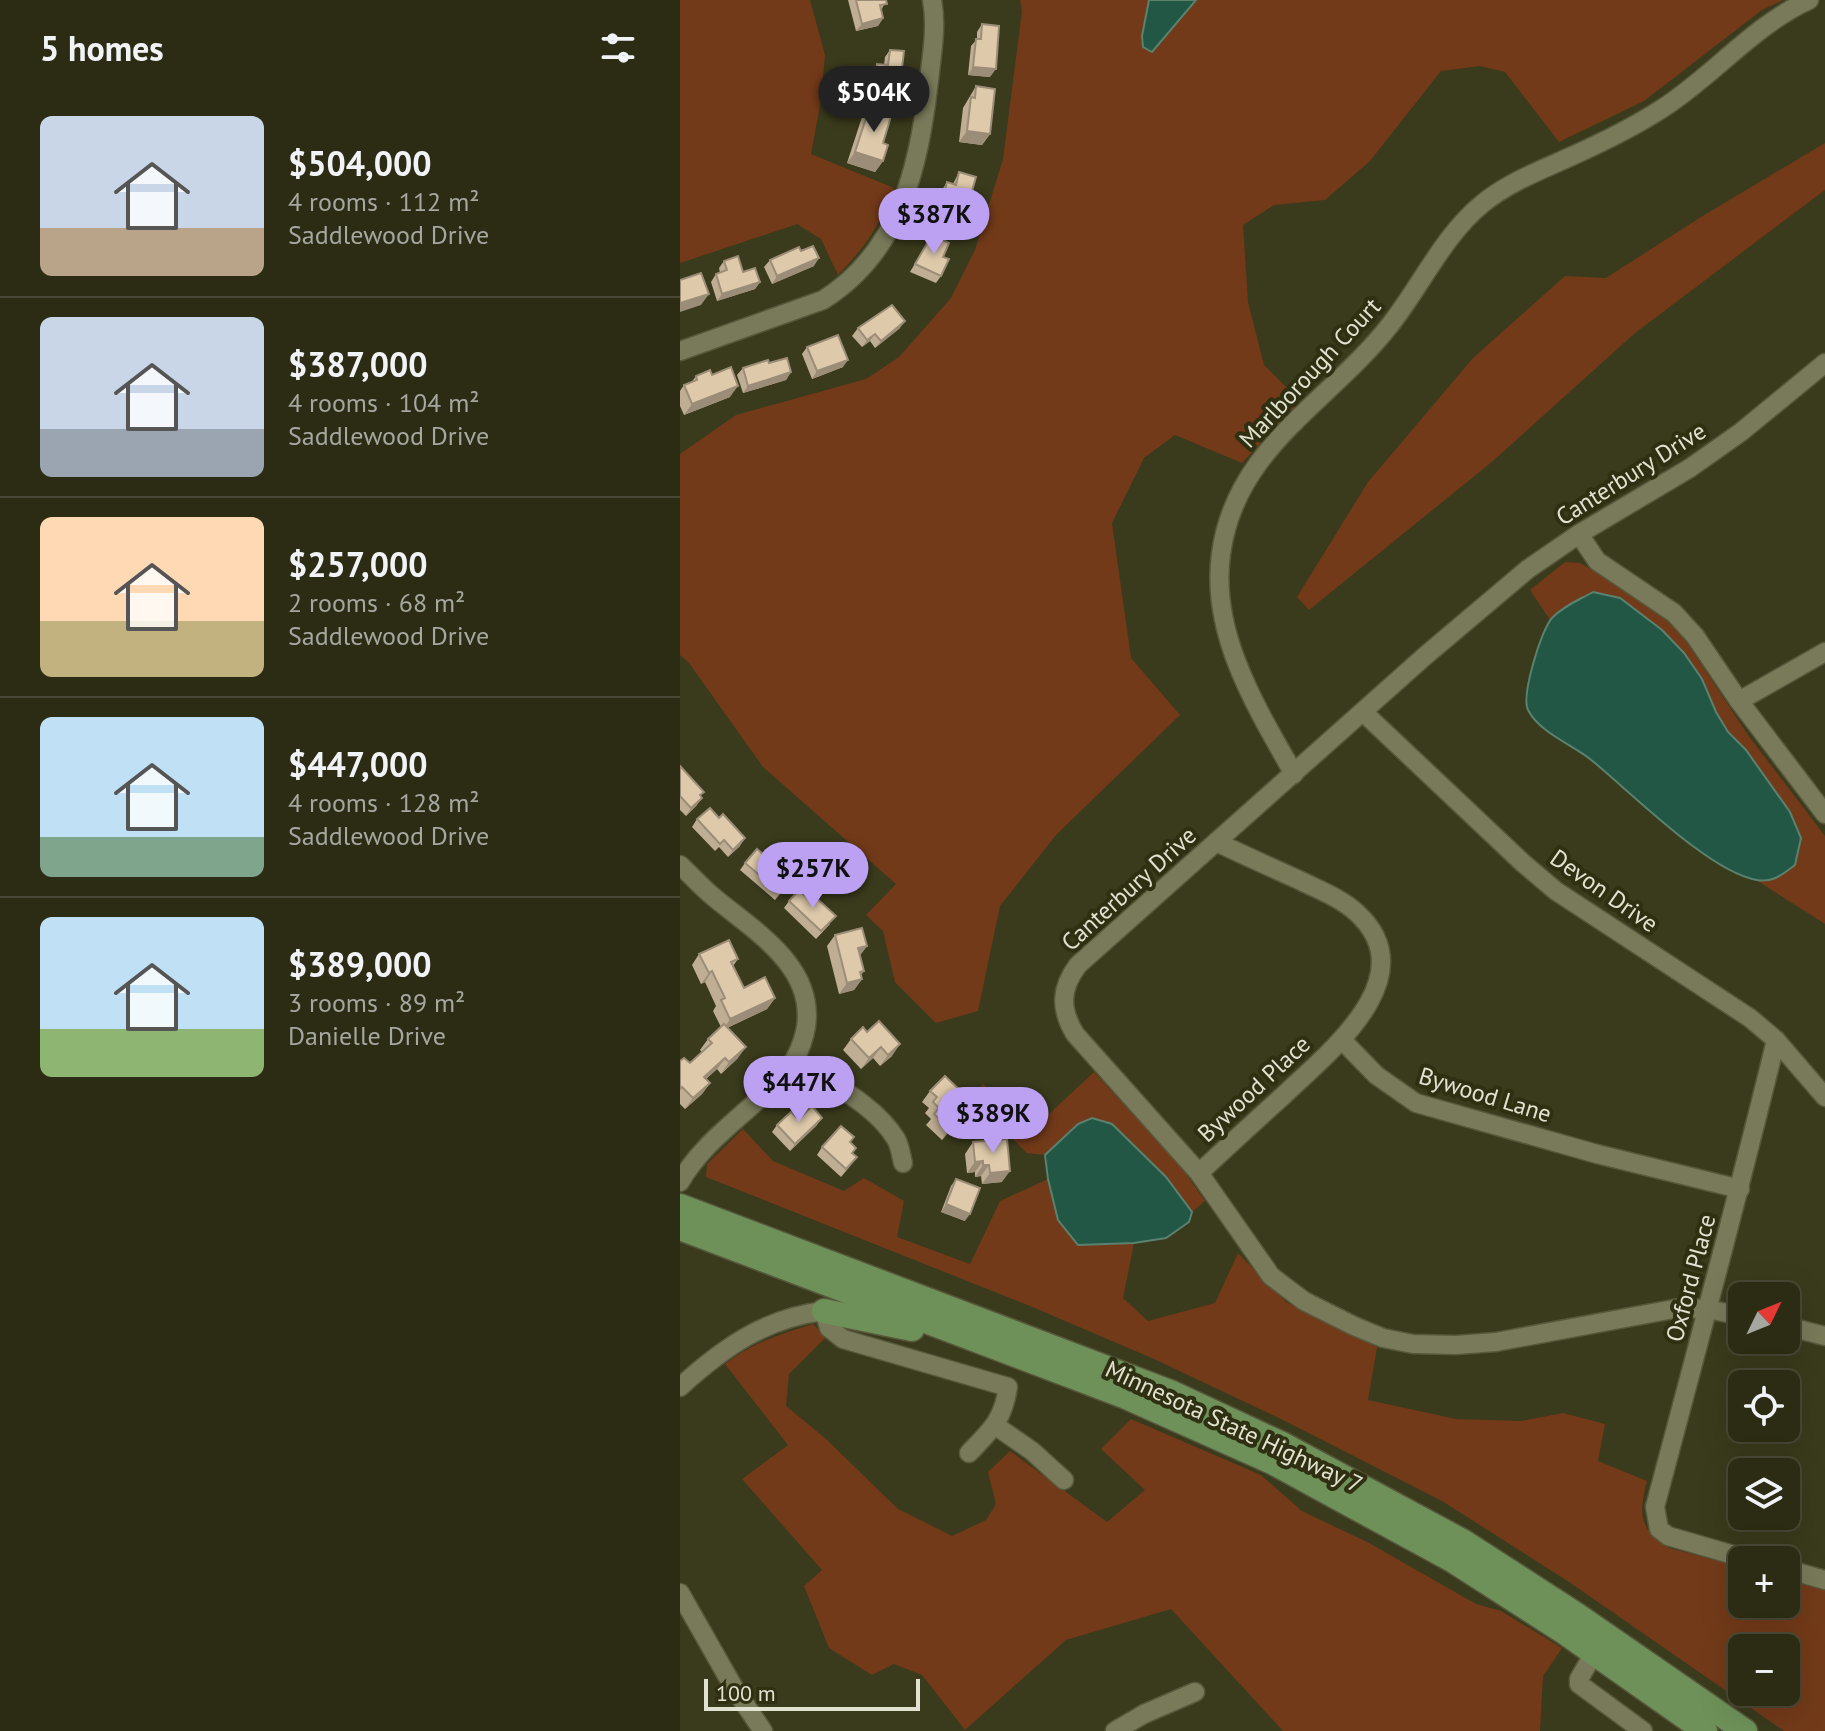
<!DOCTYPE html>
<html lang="en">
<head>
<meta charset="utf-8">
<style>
	body { margin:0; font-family:"PT Sans",sans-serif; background:#383822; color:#f1f3f6; height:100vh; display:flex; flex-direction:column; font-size:30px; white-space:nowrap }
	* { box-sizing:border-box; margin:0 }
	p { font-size:26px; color:#a6a7a0 }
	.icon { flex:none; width:44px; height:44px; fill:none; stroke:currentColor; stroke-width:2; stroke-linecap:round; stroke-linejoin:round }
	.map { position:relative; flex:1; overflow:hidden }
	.drawer { display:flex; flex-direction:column; background:#2c2c15; width:680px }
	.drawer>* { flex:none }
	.needle { width:52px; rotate:47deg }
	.fabs { position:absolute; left:1048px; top:1282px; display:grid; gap:16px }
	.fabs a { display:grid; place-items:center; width:72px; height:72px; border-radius:12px; background:#2c2c15; box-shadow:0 8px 32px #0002,0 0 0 2px #484834; font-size:40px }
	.scale { position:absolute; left:24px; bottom:20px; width:216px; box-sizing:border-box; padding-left:8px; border:4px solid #e1e2d0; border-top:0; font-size:22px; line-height:28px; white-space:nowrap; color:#e1e2d0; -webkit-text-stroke:6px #2f3012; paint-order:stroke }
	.price { position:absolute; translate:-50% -68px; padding:0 18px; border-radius:28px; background:#bca0f2; color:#111; font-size:26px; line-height:52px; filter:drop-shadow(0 2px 4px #0008) }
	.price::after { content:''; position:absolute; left:50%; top:48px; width:24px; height:18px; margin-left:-12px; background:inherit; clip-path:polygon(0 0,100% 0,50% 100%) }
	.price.active { background:#222; color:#fff }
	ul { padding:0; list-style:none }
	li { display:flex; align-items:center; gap:24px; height:200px; padding:0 40px }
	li+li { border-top:2px solid #484834 }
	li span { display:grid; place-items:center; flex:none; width:224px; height:160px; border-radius:12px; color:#555 }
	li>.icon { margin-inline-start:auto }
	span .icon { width:96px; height:96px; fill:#fffc; stroke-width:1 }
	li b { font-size:34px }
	h2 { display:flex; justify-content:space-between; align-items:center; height:96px; padding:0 40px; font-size:34px }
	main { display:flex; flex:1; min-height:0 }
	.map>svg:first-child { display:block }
	.green { fill:#723a19; fill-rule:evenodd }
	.water { fill:#225746; stroke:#5b816f; stroke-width:2 }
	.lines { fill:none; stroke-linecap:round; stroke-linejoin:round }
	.minor-casing { stroke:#57573c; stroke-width:21 }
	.major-casing { stroke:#57573c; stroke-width:27 }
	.minor { stroke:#797a5a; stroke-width:18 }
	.major { stroke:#6e9159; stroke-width:24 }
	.wall { fill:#bfae93 }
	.shaded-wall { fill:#9b8d78 }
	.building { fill:#decaab; stroke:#9b8d78; stroke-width:2 }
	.labels { text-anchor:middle; stroke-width:8; stroke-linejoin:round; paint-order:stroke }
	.street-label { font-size:24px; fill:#e1e2d0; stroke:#2f3012 }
</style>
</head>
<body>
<main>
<section class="drawer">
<h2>5 homes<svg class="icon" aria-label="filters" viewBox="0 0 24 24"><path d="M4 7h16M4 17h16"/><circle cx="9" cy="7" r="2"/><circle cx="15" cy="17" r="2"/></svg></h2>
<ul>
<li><span style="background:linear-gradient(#c9d6e8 70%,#b9a48a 0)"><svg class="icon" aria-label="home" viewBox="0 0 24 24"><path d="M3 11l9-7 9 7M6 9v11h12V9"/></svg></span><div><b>$504,000</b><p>4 rooms · 112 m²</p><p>Saddlewood Drive</p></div></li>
<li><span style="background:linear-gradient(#c9d6e8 70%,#9aa5b1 0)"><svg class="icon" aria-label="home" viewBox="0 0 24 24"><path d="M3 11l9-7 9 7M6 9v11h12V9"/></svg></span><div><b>$387,000</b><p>4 rooms · 104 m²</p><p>Saddlewood Drive</p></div></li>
<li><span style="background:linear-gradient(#ffd9b3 65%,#c2b280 0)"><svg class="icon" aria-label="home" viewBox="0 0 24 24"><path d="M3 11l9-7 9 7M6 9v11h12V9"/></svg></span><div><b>$257,000</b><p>2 rooms · 68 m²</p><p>Saddlewood Drive</p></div></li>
<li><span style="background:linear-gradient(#bfe0f5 75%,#7fa58c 0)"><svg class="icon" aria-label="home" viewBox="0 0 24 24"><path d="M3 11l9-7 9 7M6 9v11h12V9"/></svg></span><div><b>$447,000</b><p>4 rooms · 128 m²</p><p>Saddlewood Drive</p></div></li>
<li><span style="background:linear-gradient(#bfe0f5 70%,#8fb573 0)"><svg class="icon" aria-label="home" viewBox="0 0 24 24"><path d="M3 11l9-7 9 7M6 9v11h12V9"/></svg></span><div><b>$389,000</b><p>3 rooms · 89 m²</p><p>Danielle Drive</p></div></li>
</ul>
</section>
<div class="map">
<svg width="1145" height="1731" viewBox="0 0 1145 1731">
	<rect width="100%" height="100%" fill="#3a3a1c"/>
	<g class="green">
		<path d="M0,0H130L145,55L141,100L131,154L214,188C200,226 186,246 158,275L141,239L117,224L0,263Z"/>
		<path d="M340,0H469L462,36L463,47L472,52L516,0H1103L1082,10L964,101L879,142L825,72L800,66L761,71L690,161L645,200L594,205L563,225L568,302L584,365L620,401L562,463L495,435L464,458L432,523L451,658L500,715L376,835L320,906L298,1011L256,1023L215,982L203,931L186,915L216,884L83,767L9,663L0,655V454L56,415L186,379L219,357L271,298L295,250L323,159L342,11Z"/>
		<path d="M1145,143V190L955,333L813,461L629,610L617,597L688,482L793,358L885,276L926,278L1021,217Z"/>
		<path d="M885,562L900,563L944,587L983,616L1007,643L1068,735L1145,836V924L1076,880H1093L1109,812L1066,750L1048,732L1036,712L1022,679L1004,653L982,630L940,598L887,605L870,620L850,590Z"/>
		<path d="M414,1072L499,1164L525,1201L512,1212L486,1177L398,1124L365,1155L347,1153L290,1098L303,1084L354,1128Z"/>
		<path d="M63,1129L93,1161L164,1191L184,1178L224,1201L217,1237L290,1264L320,1201L368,1179L378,1220L398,1245L454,1243L443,1298L468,1321L535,1303L558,1253L606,1302L697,1347L688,1400L776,1419L841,1421L883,1413L925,1424L918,1461L967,1481C959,1513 958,1529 989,1548L1062,1567V1604H1106V1579L1145,1589V1731H1104L889,1582L762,1501L599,1418L474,1359L350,1306L26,1177L27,1164ZM1062,1648H1106V1692H1062Z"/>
		<path d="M133,1324L146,1337L109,1374L106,1406L146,1439L218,1509L272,1536L306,1520L316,1504L308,1472L330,1451L427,1522L465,1490L421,1449L451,1419L581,1475L622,1511L689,1543L796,1604L821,1611L882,1648L863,1676L860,1731H603L491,1609L386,1640L285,1730L242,1675L214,1664L192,1675L149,1648L124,1586L142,1570L62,1479L108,1445L45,1364C72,1343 100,1334 133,1324Z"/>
	</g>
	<g class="water">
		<path d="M469,0H516L472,52L463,47L462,36Z"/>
		<path d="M913,592L940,598L982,630L1004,653L1022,679L1036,712L1048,732L1066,750L1110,812L1121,838L1115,865C1103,874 1093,883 1077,880C1029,872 950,791 910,759C891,744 860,733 848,710C841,696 861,630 872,618C883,606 899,600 913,592Z"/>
		<path d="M412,1118L432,1124L486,1177L512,1212L509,1222L486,1238L454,1243L398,1245L378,1220L368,1179L365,1155L398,1124Z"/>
	</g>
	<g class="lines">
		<defs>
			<g id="minor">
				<path d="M0,351L143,300C221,251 239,166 249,80C252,54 257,26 252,0"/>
				<path d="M899,534L917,561L994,613L1015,636L1059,701L1145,814"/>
				<path d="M1059,701L1145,652"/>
				<path d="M683,712L843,863L876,891L1070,1018L1096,1040L1145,1097"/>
				<path d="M614,774C576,707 530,633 541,554C555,447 649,403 710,325C741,286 763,236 802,204C829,182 861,170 892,156C923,142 954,127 983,108C1034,75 1074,25 1129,0"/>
				<path d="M0,865C12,876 23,889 36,899C76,932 135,967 126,1027C122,1050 111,1069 94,1085C63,1116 22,1143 0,1182"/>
				<path d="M662,1040L696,1075L736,1103L917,1154L1060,1189"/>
				<path d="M115,1060C148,1082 195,1104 216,1139C220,1146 221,1155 223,1163"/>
				<path d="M519,1173C547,1147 575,1121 604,1095C648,1053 746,977 677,913C661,898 639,890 619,880C592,868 564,855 536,842"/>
				<path d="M1062,1316L1027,1309L999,1308L816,1342L776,1345L733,1344L703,1338L674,1326L624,1301L591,1276L519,1173L395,1034C380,1009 380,989 398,965L745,656L848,569L899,534L1010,468L1061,432L1145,363"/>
				<path d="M1106,1326L1145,1336"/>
				<path d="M0,1387C43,1348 85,1318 144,1311L149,1328L163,1339L328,1387C323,1420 312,1429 289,1453"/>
				<path d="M316,1426L352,1451L384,1480"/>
				<path d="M1071,1560L988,1536L979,1529L975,1507C1016,1352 1058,1197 1096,1040"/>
				<path d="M1106,1569L1145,1580"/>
				<path d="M0,1593L54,1688L83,1731"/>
				<path d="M914,1653L899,1679V1684L963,1731"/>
				<path d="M435,1731L464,1714L515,1692"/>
			</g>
			<g id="major">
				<path d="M0,1206L490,1392L602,1444L784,1542L897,1615L1065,1731"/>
				<path d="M0,1228L444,1396L592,1462L772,1560L884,1632L1025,1731"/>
				<path d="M144,1311L232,1329"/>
			</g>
		</defs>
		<use href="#minor" class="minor-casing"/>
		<use href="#major" class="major-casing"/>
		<use href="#minor" class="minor"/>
		<use href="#major" class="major"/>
	</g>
	<g class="wall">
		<path d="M168,0H206L201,11L203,18L198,26L176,31Z"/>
		<path d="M302,24L310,77L288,75L291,46L297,39V32Z"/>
		<path d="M210,50L222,68L217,75L218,90L208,105L188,102L192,71L197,64L204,65L205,57Z"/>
		<path d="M296,86L310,134L302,145L279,142L283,108Z"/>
		<path d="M190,106L203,143V161L195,172L167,163L182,117Z"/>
		<path d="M279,172L290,198V217L284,216L279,223L263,218L266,208L258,205L262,190L267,182L273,184Z"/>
		<path d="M252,235L263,257L261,276L256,283L230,272Z"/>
		<path d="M121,251L134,266L92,284L84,267L90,260Z"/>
		<path d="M44,261L80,282L75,289L37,301L31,282L36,274L40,273L39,268Z"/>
		<path d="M178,328H220L195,348L190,341L182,347L172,336Z"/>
		<path d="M127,347L163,367L132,379L122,354Z"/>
		<path d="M89,363L111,372L106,380L63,393L57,375L63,368Z"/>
		<path d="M32,375L50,397L4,415L0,406V391L4,385L11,383L16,376Z"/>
		<path d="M0,766L17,805L6,816L0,810Z"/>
		<path d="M17,819L60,846L48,857L39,847L35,851L12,827Z"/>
		<path d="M65,863L98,874L109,883L95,900L60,870Z"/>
		<path d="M109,901L150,924L136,939L104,908Z"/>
		<path d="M155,935L187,946L180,955L184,971L181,975L182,979L174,990L159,994L147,946Z"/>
		<path d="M19,954L58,959L53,966L64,988L95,998L87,1009L47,1028L58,1058L41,1074L37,1069L26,1079L30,1083L22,1094L5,1109L0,1104V1061L10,1063L22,1052L20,1050L28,1039L41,1027L33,1011L36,1006L25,982L21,984L12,965Z"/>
		<path d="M183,1027L212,1056L200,1066L193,1058L181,1069L163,1050L171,1039Z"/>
		<path d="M250,1091L283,1114L275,1125L262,1140L246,1125L251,1119L245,1113L249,1108L242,1102Z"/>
		<path d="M122,1116L137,1125L110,1151L92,1132L97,1125L116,1117Z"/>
		<path d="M170,1142L172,1154L171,1165L161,1177L137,1155L142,1147Z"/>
		<path d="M293,1142L322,1182L302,1184L301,1176L295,1177V1172L287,1173L285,1154Z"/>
		<path d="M276,1179L285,1221L261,1212L271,1186Z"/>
	</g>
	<g class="shaded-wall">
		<path d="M203,18L198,26L176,31L182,24Z"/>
		<path d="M293,67L316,69L310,77L288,75Z"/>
		<path d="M214,90H218L208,105L188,102L193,95Z"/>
		<path d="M287,131L310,134L302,145L279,142Z"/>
		<path d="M175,152L203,161L195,172L167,163Z"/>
		<path d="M263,198L271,200L266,208L258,205Z"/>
		<path d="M287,208L295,210L290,217L284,216L279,223L263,218L268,211Z"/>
		<path d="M139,258L134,266L92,284L97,276Z"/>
		<path d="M80,282L75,289L37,301L42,294Z"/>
		<path d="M29,294L21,305L0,312V303Z"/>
		<path d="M225,321L220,328L195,348L201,341Z"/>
		<path d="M195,334L190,341L182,347L187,340Z"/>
		<path d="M168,360L163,367L132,379L137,371Z"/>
		<path d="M111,372L106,380L63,393L68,386Z"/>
		<path d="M58,386L50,397L4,415L12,404Z"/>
		<path d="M22,798L17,805L6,816L11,808Z"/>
		<path d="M65,838L60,846L48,857L53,850Z"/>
		<path d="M187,946L179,957L178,948Z"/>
		<path d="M32,971L25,982L21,984L29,973Z"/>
		<path d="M184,971L177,980L182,979L174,990L159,994L167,983L180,972Z"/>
		<path d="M95,998L87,1009L43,1030L50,1019Z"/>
		<path d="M220,1044L212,1056L200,1066L208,1055Z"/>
		<path d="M66,1047L58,1058L41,1074L49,1062Z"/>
		<path d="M201,1047L193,1058L181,1069L189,1058Z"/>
		<path d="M45,1058L37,1069L16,1088L24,1077Z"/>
		<path d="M30,1083L22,1094L5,1109L13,1098Z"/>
		<path d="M283,1114L275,1125L262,1140L269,1128Z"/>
		<path d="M142,1118L137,1125L110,1151L115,1144Z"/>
		<path d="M303,1161L295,1172L287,1173L295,1162Z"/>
		<path d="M303,1165H309L301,1176L295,1177Z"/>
		<path d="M330,1171L322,1182L302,1184L310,1173Z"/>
		<path d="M266,1204L290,1214L285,1221L261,1212Z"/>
	</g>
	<g class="building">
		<path d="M176,0H206L207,4L200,5L203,18L182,24Z"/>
		<path d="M302,24L319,26L316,69L293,67L296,39H301Z"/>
		<path d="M210,50L224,51L222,68L217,67L218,90H214L213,97L193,95L197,64L208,65Z"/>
		<path d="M296,86L315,89L310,134L287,131L291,97L295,98Z"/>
		<path d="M190,106L212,113L203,143L208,145L203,161L175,152Z"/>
		<path d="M279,172L296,177L290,198L298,200L295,210L287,208L284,216L268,211L271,200L263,198L267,182L276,185Z"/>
		<path d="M252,235L269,243L263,257L269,259L261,276L235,264Z"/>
		<path d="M133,246L139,258L97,276L90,260L119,247L121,251Z"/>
		<path d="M58,256L63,272L75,268L80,282L42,294L36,274L47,270L44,261Z"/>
		<path d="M21,273L29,294L0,303V280Z"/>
		<path d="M212,305L225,321L201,341L195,334L187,340L178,328Z"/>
		<path d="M158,335L168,360L137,371L127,347Z"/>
		<path d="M107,358L111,372L68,386L63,368L88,360L89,363Z"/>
		<path d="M51,367L58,386L12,404L4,385L17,380L16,376L30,370L32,375Z"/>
		<path d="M0,766L24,792L20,795L22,798L11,808L0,796Z"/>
		<path d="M30,808L39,818L43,814L65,838L53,850L44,840L40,844L17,819Z"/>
		<path d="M77,849L101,869L98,874L109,883L101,893L65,863Z"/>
		<path d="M119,890L130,900L134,896L156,916L141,931L109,901Z"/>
		<path d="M182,928L187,946L178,948L184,971L180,972L182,979L167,983L155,935Z"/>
		<path d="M49,940L58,959L51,962L64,988L85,977L95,998L50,1019L41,1000L45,998L32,971L29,973L19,954Z"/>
		<path d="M199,1021L220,1044L208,1055L201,1047L189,1058L171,1039L183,1027L187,1032Z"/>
		<path d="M44,1024L66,1047L49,1062L45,1058L24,1077L30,1083L13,1098L2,1087L0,1089V1061L4,1058L10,1063L32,1043L28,1039Z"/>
		<path d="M265,1076L288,1098L278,1108L283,1114L269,1128L254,1114L259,1108L253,1102L257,1097L250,1091Z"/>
		<path d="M132,1106L142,1118L115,1144L97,1125L111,1112L116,1117L119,1113L122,1116Z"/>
		<path d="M161,1126L174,1137L170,1142L176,1148L172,1153L177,1157L166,1169L142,1147Z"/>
		<path d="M327,1139L330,1171L310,1173L309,1165H303V1161L295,1162L293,1142Z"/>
		<path d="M276,1179L300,1188L290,1214L266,1204Z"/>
	</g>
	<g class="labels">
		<g class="street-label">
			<text transform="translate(630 373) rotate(-47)" y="8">Marlborough Court</text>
			<text transform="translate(951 474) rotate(-32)" y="8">Canterbury Drive</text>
			<text transform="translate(449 889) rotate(-42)" y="8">Canterbury Drive</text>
			<text transform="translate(924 891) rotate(35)" y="8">Devon Drive</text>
			<text transform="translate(574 1089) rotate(-43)" y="8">Bywood Place</text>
			<text transform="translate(805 1095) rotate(17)" y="8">Bywood Lane</text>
			<text transform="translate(1011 1278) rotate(-75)" y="8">Oxford Place</text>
			<text transform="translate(554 1427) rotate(25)" y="8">Minnesota State Highway 7</text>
		</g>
	</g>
</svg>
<div class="fabs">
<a><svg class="needle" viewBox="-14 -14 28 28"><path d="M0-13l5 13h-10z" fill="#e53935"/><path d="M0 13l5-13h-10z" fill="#a6a7a0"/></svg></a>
<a><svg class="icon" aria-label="locate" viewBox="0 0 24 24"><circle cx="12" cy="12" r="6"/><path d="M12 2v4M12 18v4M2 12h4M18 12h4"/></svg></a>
<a><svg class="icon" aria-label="layers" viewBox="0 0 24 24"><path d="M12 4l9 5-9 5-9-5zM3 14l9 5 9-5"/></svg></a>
<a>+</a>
<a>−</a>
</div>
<div class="scale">100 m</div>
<b class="price active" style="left:194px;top:134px">$504K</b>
<b class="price" style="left:254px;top:256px">$387K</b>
<b class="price" style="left:133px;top:910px">$257K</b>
<b class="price" style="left:119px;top:1124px">$447K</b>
<b class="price" style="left:313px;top:1155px">$389K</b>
</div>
</main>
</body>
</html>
